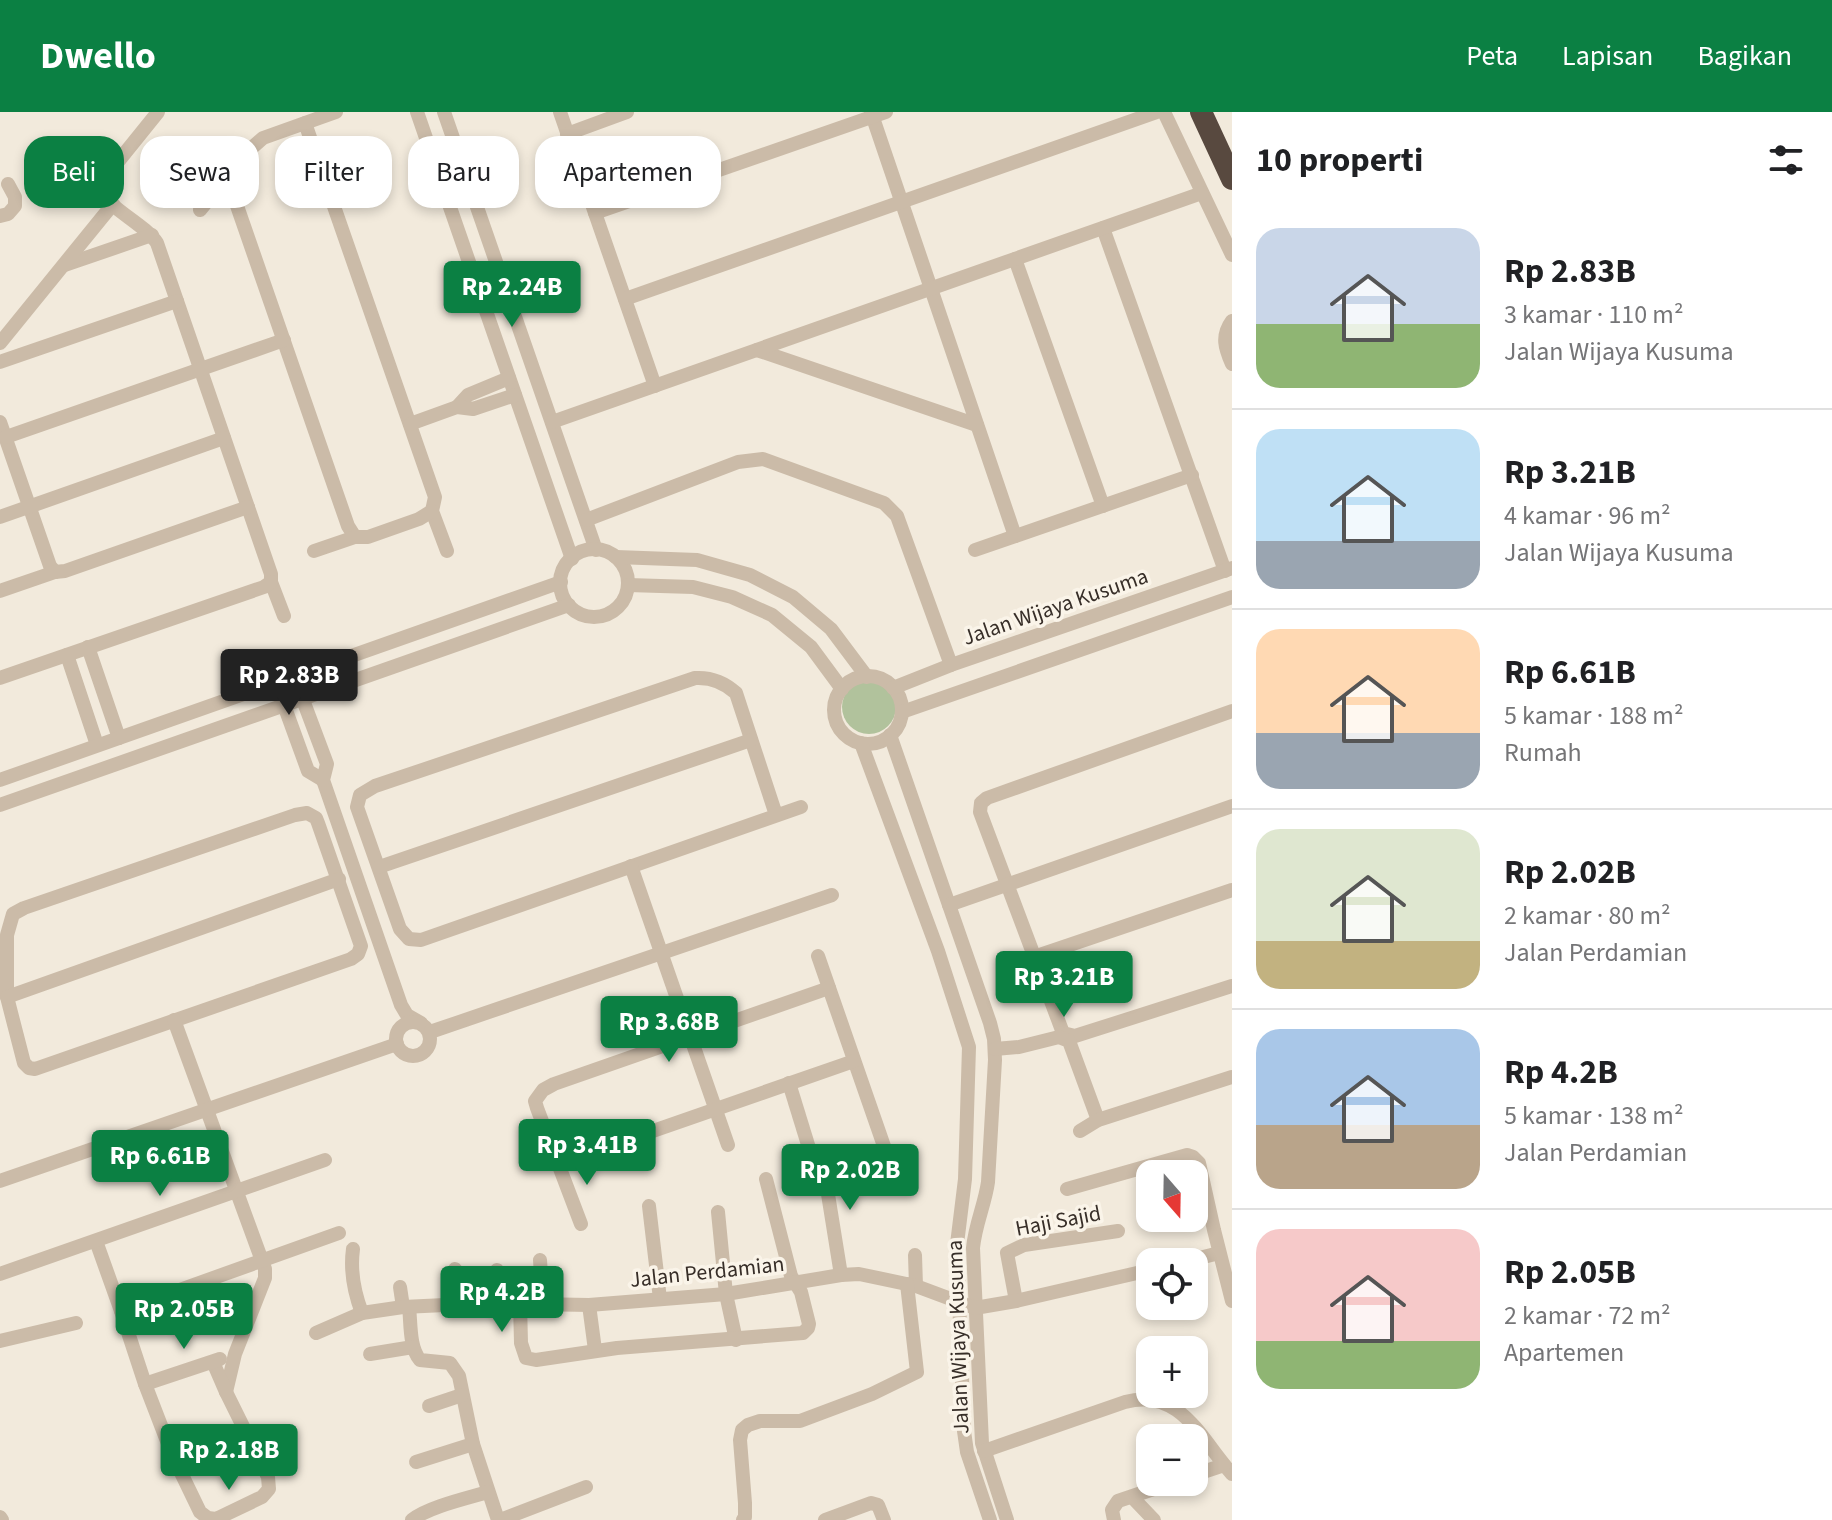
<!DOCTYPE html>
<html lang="id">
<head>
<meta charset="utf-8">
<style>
	body { margin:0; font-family:"Source Sans 3",sans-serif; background:#f2f2f2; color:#202124; height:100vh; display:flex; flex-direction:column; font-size:30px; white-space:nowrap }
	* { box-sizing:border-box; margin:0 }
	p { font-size:26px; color:#757577 }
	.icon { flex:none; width:44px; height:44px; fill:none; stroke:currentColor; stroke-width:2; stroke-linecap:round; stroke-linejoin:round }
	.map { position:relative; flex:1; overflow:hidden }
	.panel { display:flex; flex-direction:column; background:#fff; width:600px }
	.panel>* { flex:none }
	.hud { position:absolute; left:24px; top:24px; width:760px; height:72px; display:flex; gap:16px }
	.needle { width:52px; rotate:160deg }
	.fabs { position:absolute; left:1136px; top:1048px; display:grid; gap:16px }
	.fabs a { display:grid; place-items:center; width:72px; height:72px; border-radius:16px; background:#fff; box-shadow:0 4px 12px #0003; font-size:40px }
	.price { position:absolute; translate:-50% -68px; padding:0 18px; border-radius:8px; background:#0b8043; color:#fff; font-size:26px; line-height:52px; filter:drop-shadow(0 2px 4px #0008) }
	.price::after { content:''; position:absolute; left:50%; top:48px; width:24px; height:18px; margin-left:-12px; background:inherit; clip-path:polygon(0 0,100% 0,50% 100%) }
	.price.active { background:#222; color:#fff }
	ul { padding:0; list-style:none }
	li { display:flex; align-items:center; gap:24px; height:200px; padding:0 24px }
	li+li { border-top:2px solid #e0e0e0 }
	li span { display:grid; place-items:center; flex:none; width:224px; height:160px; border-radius:24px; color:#555 }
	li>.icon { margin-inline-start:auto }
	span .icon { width:96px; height:96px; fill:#fffc; stroke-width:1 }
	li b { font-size:34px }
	h2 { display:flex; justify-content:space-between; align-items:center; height:96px; padding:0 24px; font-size:34px }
	.pill { padding:0 28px; border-radius:24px; background:#fff; box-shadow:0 4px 12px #0003; font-size:28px; line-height:72px }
	.pill.active { background:#0b8043; color:#fff }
	header { display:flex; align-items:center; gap:48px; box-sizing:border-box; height:112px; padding:0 40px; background:#0b8043; color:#fff }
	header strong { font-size:38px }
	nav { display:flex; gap:44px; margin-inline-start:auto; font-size:28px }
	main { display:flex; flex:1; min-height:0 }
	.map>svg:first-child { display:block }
	.green { fill:#b1c29c }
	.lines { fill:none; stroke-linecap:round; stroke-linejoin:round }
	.minor { stroke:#cbbba8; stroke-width:14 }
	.highway { stroke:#58493f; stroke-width:22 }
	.labels { text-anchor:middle; stroke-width:7; stroke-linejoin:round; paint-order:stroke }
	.street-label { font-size:22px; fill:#372e28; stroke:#faf4e9 }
</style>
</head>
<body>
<header>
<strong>Dwello</strong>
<nav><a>Peta</a><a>Lapisan</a><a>Bagikan</a></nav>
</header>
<main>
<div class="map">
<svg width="1232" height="1408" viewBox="0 0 1232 1408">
	<rect width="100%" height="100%" fill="#f2eadc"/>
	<circle class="green" cx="869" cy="595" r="27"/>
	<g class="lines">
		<g class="minor">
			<path d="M158,0L104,67C102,74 100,73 103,80C109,97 145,112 157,131L271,462V470L284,504"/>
			<path d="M417,0L572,447"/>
			<path d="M444,0L596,438"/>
			<path d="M560,0L655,274"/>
			<path d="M871,0L1015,424"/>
			<path d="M1164,0L1232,143"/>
			<path d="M305,11L435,385L432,399L447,439"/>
			<path d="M567,22L627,0"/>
			<path d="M227,65L348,414L355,425"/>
			<path d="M200,98L247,40L263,26L336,0"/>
			<path d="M595,101L886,0"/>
			<path d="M0,104L8,102L15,94V85L8,72"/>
			<path d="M1103,116L1225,459"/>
			<path d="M1015,147L1103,394"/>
			<path d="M65,153L152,123"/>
			<path d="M625,187L1157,0"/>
			<path d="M1232,209C1221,224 1225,236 1232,252"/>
			<path d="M0,231L113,92"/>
			<path d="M757,238L977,313"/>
			<path d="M0,250L177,189"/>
			<path d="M457,295L468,283L509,266"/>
			<path d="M0,310L50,454L55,460"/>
			<path d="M552,310L1202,81"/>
			<path d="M410,312L457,295L473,297L515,283"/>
			<path d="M6,325L284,228"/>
			<path d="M0,405L224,326"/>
			<path d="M586,408L738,350L763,347L884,391L897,404L951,553"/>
			<circle cx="594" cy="471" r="34"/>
			<path d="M975,438L1192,363"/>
			<path d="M314,439L355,425H368L419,407L432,399"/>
			<path d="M616,445L697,448L750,463L793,485L831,517L867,565"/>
			<path d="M628,473L693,475L732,485L772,503L811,535L842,577"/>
			<path d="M0,479L55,460L65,459L248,395"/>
			<path d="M88,535L119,626"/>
			<path d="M67,543L97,633"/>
			<path d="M294,564L327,652L323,668L401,893L407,903L421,911"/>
			<circle cx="868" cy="598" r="34"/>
			<path d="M0,566L264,475L271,470"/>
			<path d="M276,571L308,659L323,668"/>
			<path d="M893,576L951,553L1232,456"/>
			<path d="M1232,599L987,686L981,691L980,700L1063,921L1075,924L1232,874"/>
			<path d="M902,600L1232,485"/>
			<path d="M890,623L990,911L994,927L995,948L988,1070C985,1092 975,1113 973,1136L982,1331L1007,1408"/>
			<path d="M861,631L938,839L969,935L965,1067L957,1132L964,1319L967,1340L990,1408"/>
			<path d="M0,668L561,470"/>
			<path d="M0,693L569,493"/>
			<path d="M307,701L316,706L318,711L361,834L358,842L351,847L35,957L29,956L24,951L7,885V823L13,802L24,796L295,703Z"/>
			<path d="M776,703L736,581C724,570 711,565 695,566L375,674L360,683L357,695L400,817L409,827L421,828C547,784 674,740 801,695"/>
			<path d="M631,754L728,1033"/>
			<path d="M379,755L751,628"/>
			<path d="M949,793L1232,694"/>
			<path d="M818,844L885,1037"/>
			<path d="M1034,845L1232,778"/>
			<path d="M7,885L339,767"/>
			<path d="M174,908L265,1157V1166L235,1242L226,1280"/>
			<circle cx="413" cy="927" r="17"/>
			<path d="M430,920L832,783"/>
			<path d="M995,937L1019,935L1059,925L1069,929L1098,1008"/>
			<path d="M789,971L813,1049"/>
			<path d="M1080,1019L1098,1008L1232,965"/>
			<path d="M558,1052L854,949"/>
			<path d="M0,1069L397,932"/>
			<path d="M827,1076L841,1163"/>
			<path d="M1067,1077L1187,1043L1193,1045L1199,1051L1214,1118L1232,1189"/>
			<path d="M649,1094L660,1187"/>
			<path d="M718,1100L726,1182L736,1228"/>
			<path d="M581,1112L537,996L535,989L543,978L554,972L829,876"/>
			<path d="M96,1129L121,1199L145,1272L172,1342L200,1400L208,1406L216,1407L262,1385L269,1377L268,1365L226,1280L213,1250"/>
			<path d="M353,1137C350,1159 354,1180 362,1201"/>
			<path d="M915,1143L916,1174"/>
			<path d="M540,1148L543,1191"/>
			<path d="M1184,1150L1219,1141"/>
			<path d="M455,1157L459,1192"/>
			<path d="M497,1158L500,1191"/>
			<path d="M0,1162L325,1048"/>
			<path d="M400,1175L403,1195"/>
			<path d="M1016,1189L1007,1141L1024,1133L1118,1119"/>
			<path d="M520,1191L521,1231L526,1246L536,1248L617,1236L803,1221L808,1216L809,1212L801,1180L791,1164L766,1067"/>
			<path d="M589,1193L595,1238"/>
			<path d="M409,1195C411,1211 409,1235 420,1248L450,1251L459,1264L473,1332L498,1408"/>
			<path d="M121,1199L339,1121"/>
			<path d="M316,1221L362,1201L403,1195L487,1191L589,1193L726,1182L841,1163L859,1162L916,1174L975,1196L1016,1189L1150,1158"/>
			<path d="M0,1229L76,1211"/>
			<path d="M370,1242L413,1235"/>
			<path d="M145,1272L220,1247"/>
			<path d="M429,1294L462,1283"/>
			<path d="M984,1339L1125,1290C1181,1275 1201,1328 1232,1362"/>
			<path d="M416,1350L473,1332"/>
			<path d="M1194,1363L1224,1353"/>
			<path d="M1132,1385L1154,1408"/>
			<path d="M0,1405L2,1408"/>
			<path d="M412,1408C428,1395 468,1386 488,1380"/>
			<path d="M500,1408L586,1375"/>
			<path d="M743,1408L745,1405V1391L740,1328L742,1318L748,1313L760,1309H800L872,1282L917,1260L907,1172"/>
			<path d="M825,1408L871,1391L878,1393L884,1408"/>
			<path d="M1114,1408L1112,1398L1118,1389L1174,1370"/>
		</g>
		<path class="highway" d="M1201,0L1232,67"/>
	</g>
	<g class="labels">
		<g class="street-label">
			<text transform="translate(1055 494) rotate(-19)" y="8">Jalan Wijaya Kusuma</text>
			<text transform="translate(1058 1108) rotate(-11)" y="8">Haji Sajid</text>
			<text transform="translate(707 1159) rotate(-6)" y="8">Jalan Perdamian</text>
			<text transform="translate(957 1225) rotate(-92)" y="8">Jalan Wijaya Kusuma</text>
		</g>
	</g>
</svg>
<div class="fabs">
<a><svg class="needle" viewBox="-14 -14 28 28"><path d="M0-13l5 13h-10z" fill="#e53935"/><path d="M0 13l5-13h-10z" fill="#757577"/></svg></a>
<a><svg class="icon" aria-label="locate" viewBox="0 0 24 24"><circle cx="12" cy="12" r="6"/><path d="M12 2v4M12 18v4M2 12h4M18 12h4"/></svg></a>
<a>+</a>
<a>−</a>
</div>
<b class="price" style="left:512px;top:217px">Rp 2.24B</b>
<b class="price active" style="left:289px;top:605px">Rp 2.83B</b>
<b class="price" style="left:1064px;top:907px">Rp 3.21B</b>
<b class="price" style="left:669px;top:952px">Rp 3.68B</b>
<b class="price" style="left:587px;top:1075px">Rp 3.41B</b>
<b class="price" style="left:160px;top:1086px">Rp 6.61B</b>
<b class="price" style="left:850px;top:1100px">Rp 2.02B</b>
<b class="price" style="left:502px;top:1222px">Rp 4.2B</b>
<b class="price" style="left:184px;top:1239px">Rp 2.05B</b>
<b class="price" style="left:229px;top:1380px">Rp 2.18B</b>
<div class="hud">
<a class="pill active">Beli</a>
<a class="pill">Sewa</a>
<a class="pill">Filter</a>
<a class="pill">Baru</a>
<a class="pill">Apartemen</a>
</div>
</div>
<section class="panel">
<h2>10 properti<svg class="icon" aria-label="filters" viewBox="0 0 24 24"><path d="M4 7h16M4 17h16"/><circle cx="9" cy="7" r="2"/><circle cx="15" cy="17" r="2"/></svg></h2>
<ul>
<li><span style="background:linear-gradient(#c9d6e8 60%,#8fb573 0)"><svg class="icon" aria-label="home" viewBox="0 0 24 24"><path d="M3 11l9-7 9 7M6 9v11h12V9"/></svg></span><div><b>Rp 2.83B</b><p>3 kamar · 110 m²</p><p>Jalan Wijaya Kusuma</p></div></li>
<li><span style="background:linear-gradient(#bfe0f5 70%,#9aa5b1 0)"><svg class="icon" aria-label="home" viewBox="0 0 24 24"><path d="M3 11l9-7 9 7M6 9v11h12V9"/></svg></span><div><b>Rp 3.21B</b><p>4 kamar · 96 m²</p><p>Jalan Wijaya Kusuma</p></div></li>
<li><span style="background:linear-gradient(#ffd9b3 65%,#9aa5b1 0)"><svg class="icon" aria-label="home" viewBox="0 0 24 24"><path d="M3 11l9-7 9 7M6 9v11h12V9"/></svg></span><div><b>Rp 6.61B</b><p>5 kamar · 188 m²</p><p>Rumah</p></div></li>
<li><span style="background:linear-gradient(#dfe7d0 70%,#c2b280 0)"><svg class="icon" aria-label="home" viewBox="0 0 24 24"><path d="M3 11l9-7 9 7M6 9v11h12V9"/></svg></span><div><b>Rp 2.02B</b><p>2 kamar · 80 m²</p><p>Jalan Perdamian</p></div></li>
<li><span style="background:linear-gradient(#a9c7e8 60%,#b9a48a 0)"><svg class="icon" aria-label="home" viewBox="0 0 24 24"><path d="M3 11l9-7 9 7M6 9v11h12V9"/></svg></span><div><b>Rp 4.2B</b><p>5 kamar · 138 m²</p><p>Jalan Perdamian</p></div></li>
<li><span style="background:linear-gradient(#f6c9c9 70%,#8fb573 0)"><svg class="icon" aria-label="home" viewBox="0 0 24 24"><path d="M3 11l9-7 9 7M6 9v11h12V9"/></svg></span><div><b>Rp 2.05B</b><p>2 kamar · 72 m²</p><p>Apartemen</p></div></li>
</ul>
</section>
</main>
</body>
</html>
